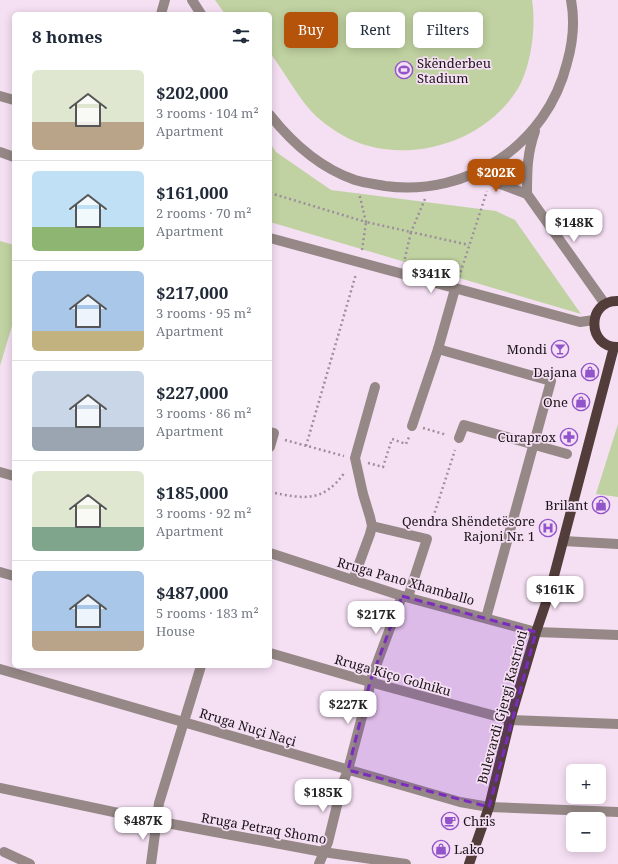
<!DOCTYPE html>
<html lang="en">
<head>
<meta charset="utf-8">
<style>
	body { margin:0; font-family:"Noto Serif",serif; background:#f2f2f3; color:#1f2937; height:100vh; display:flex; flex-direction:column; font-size:15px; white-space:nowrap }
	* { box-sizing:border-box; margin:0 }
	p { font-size:13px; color:#747a83 }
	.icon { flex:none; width:22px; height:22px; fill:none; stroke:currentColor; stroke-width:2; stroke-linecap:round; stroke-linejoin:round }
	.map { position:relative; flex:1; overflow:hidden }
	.panel { position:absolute; left:12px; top:12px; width:260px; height:656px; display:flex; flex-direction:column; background:#fff; border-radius:6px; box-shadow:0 2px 10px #0003 }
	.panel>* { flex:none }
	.guide { position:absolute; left:284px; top:12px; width:274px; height:36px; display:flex; gap:8px }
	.fabs { position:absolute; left:566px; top:764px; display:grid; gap:8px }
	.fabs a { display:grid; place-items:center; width:40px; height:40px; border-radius:6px; background:#fff; box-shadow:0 2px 10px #0003; font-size:20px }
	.price { position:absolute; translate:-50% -34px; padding:0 9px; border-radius:8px; background:#fff; color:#222; font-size:13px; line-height:26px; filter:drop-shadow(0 1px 2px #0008) }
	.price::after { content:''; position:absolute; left:50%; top:24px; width:12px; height:9px; margin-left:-6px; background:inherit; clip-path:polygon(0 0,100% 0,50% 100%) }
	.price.active { background:#b45309; color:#fff }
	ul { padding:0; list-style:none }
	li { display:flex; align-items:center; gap:12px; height:100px; padding:0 20px }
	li+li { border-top:1px solid #e0e1e3 }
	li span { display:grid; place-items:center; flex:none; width:112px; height:80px; border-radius:6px; color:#555 }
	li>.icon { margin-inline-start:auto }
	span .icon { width:48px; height:48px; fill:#fffc; stroke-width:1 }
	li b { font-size:17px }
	h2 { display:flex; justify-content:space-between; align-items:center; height:48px; padding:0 20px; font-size:17px }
	.tag { padding:0 14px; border-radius:6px; background:#fff; box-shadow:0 2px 10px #0003; font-size:14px; line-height:36px }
	.tag.active { background:#b45309; color:#fff }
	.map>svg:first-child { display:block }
	.green { fill:#c0d2a1 }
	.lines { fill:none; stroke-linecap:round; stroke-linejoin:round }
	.path { stroke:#9e8e9d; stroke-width:2.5; stroke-dasharray:2 3; stroke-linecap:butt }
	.minor { stroke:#958886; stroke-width:10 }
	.major { stroke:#523d3a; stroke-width:10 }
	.marked { fill:#7b2cbf; fill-opacity:0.2; stroke:#7b2cbf; stroke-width:3; stroke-dasharray:8 5; stroke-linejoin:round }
	.labels { text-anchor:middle; stroke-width:3.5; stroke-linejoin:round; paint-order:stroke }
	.poi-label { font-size:13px; fill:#1a1319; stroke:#f5dff3; text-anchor:end }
	.street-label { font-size:13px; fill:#1a1319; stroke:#f5dff3 }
</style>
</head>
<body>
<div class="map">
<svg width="618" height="864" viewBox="0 0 618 864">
	<rect width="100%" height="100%" fill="#f5dff3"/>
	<g class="green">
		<path d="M215,0H532C536,25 532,59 521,83C489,144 401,169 342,135C333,130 318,119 311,111C297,95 284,72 271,54H270V14H225Z"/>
		<path d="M270,143L276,152L331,190L496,211L515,220L581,314L270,222Z"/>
		<path d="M0,241L14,245V319L0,366Z"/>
		<path d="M618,424V497L596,494Z"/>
	</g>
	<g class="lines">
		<g class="path">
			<path d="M270,193L366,222L359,193"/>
			<path d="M425,199L411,232L469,245"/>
			<path d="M362,250L366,222L411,232L404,262"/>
			<path d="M459,277L487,191"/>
			<path d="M423,428L447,435"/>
			<path d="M285,440L344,456"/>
			<path d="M306,446L356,274"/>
			<path d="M368,463L383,467L392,439L406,444L409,437"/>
			<path d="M270,492C304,499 323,503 345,472"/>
			<path d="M430,527L455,450"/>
		</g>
		<g class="minor">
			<path d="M192,0L201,14"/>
			<path d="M161,14L165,0"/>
			<path d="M0,96L14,100"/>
			<path d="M270,115C293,144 320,168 355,180C365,183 375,184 385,186C469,197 547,144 567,63C573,42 575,21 571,0"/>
			<path d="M0,152L14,157"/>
			<path d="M469,176L490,180L527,194L605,304"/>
			<path d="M527,194C527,170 527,154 535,131"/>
			<path d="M270,238L580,322L594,320"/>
			<path d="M438,349L551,381L486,618"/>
			<path d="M412,426L438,349L455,289"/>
			<path d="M270,432L274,433L270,447"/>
			<path d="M459,438L464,425L567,454"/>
			<path d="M0,472L14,476"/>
			<path d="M372,526L427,539L408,597"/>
			<path d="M563,541L618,544"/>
			<path d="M270,553L402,596L536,632L618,635"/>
			<path d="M0,572L14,576"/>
			<path d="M353,580L370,534L372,526L370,517L363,494L355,458L375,387"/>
			<path d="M270,653L370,682L510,720L618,724"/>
			<path d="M0,669L460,802L489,807L618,812"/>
			<path d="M0,788L156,821L323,852L406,864"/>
			<path d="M4,852L30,864"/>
			<path d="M151,864L159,803L201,666"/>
			<path d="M319,864L328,842L342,785L348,770L369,690L370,682L402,596"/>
		</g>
		<g class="major">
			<path d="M618,301C586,300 587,348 618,347"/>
			<path d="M469,864L489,807L510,720L536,632L550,591L614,347"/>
		</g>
	</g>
	<path class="marked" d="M402,596L536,632L489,807L348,770L370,682Z"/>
	<defs>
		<symbol id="stadium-ring" viewBox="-11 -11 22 22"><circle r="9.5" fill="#f5dff3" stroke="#9154ca" stroke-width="1.5"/><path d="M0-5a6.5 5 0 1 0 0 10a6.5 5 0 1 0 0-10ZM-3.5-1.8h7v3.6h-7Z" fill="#9154ca"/></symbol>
		<symbol id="bar-ring" viewBox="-11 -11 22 22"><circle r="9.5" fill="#f5dff3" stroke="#9154ca" stroke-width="1.5"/><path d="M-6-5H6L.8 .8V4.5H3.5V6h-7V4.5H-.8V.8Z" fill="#9154ca"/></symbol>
		<symbol id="shop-ring" viewBox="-11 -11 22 22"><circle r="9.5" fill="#f5dff3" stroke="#9154ca" stroke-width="1.5"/><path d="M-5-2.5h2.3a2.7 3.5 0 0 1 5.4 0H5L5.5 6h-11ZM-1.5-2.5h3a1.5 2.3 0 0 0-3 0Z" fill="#9154ca"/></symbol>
		<symbol id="pharmacy-ring" viewBox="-11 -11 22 22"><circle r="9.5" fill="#f5dff3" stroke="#9154ca" stroke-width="1.5"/><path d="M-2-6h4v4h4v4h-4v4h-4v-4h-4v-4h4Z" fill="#9154ca"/></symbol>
		<symbol id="hospital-ring" viewBox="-11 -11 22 22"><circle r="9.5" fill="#f5dff3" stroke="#9154ca" stroke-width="1.5"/><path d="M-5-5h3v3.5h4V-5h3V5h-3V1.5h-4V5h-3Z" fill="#9154ca"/></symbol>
		<symbol id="cafe-ring" viewBox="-11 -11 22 22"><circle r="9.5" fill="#f5dff3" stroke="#9154ca" stroke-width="1.5"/><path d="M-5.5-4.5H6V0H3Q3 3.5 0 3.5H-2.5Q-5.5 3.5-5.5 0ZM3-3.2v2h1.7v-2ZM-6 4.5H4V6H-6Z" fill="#9154ca"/></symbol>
	</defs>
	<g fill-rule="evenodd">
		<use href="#stadium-ring" x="394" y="60" width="20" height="20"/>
		<use href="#bar-ring" x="550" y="339" width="20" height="20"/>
		<use href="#shop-ring" x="580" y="362" width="20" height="20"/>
		<use href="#shop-ring" x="571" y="392" width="20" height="20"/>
		<use href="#pharmacy-ring" x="559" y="427" width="20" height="20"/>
		<use href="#shop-ring" x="591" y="495" width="20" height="20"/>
		<use href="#hospital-ring" x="538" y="518" width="20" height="20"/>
		<use href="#cafe-ring" x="440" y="811" width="20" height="20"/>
		<use href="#shop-ring" x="431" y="839" width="20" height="20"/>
	</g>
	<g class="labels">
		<g class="poi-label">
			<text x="417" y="68" text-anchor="start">Skënderbeu<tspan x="417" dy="15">Stadium</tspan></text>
			<text x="547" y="354">Mondi</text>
			<text x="577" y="377">Dajana</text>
			<text x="568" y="407">One</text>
			<text x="556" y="442">Curaprox</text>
			<text x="588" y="510">Brilant</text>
			<text x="535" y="526">Qendra Shëndetësore<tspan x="535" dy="15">Rajoni Nr. 1</tspan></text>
			<text x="463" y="826" text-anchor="start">Chris</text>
			<text x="454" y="854" text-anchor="start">Lako</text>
		</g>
		<g class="street-label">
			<text transform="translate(406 581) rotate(16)" y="5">Rruga Pano Xhamballo</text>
			<text transform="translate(393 675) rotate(16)" y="5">Rruga Kiço Golniku</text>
			<text transform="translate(502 707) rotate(-75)" y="5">Bulevardi Gjergj Kastrioti</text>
			<text transform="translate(248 727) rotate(17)" y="5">Rruga Nuçi Naçi</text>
			<text transform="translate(264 828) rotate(10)" y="5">Rruga Petraq Shomo</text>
		</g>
	</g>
</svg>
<div class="fabs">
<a>+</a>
<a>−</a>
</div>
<b class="price active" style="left:496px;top:193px">$202K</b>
<b class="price" style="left:574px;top:243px">$148K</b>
<b class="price" style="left:431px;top:294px">$341K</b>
<b class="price" style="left:555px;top:610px">$161K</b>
<b class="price" style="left:376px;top:635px">$217K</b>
<b class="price" style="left:348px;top:725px">$227K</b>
<b class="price" style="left:323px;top:813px">$185K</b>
<b class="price" style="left:143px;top:841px">$487K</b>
<div class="guide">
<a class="tag active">Buy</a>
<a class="tag">Rent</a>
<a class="tag">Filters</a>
</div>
<section class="panel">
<h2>8 homes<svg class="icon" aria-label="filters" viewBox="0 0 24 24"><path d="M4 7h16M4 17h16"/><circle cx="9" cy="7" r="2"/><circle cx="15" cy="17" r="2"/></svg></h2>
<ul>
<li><span style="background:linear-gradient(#dfe7d0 65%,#b9a48a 0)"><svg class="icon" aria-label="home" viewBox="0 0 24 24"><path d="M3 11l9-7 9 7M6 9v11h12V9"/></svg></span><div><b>$202,000</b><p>3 rooms · 104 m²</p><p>Apartment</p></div></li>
<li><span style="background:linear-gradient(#bfe0f5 70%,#8fb573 0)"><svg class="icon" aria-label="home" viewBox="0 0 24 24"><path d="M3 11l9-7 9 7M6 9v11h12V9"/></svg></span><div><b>$161,000</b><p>2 rooms · 70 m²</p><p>Apartment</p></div></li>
<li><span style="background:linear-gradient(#a9c7e8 75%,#c2b280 0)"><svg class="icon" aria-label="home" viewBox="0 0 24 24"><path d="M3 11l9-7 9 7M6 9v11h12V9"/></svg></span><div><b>$217,000</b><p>3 rooms · 95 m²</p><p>Apartment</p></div></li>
<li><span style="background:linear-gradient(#c9d6e8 70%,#9aa5b1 0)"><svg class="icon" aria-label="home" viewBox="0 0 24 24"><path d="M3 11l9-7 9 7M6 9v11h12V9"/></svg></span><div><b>$227,000</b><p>3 rooms · 86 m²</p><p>Apartment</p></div></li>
<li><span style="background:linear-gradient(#dfe7d0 70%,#7fa58c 0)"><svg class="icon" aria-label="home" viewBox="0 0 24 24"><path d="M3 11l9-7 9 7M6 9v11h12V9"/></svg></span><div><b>$185,000</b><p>3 rooms · 92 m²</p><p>Apartment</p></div></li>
<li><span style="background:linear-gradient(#a9c7e8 75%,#b9a48a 0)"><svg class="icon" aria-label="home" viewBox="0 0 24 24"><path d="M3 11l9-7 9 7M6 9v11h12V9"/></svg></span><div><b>$487,000</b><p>5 rooms · 183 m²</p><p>House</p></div></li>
</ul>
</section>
</div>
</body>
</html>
